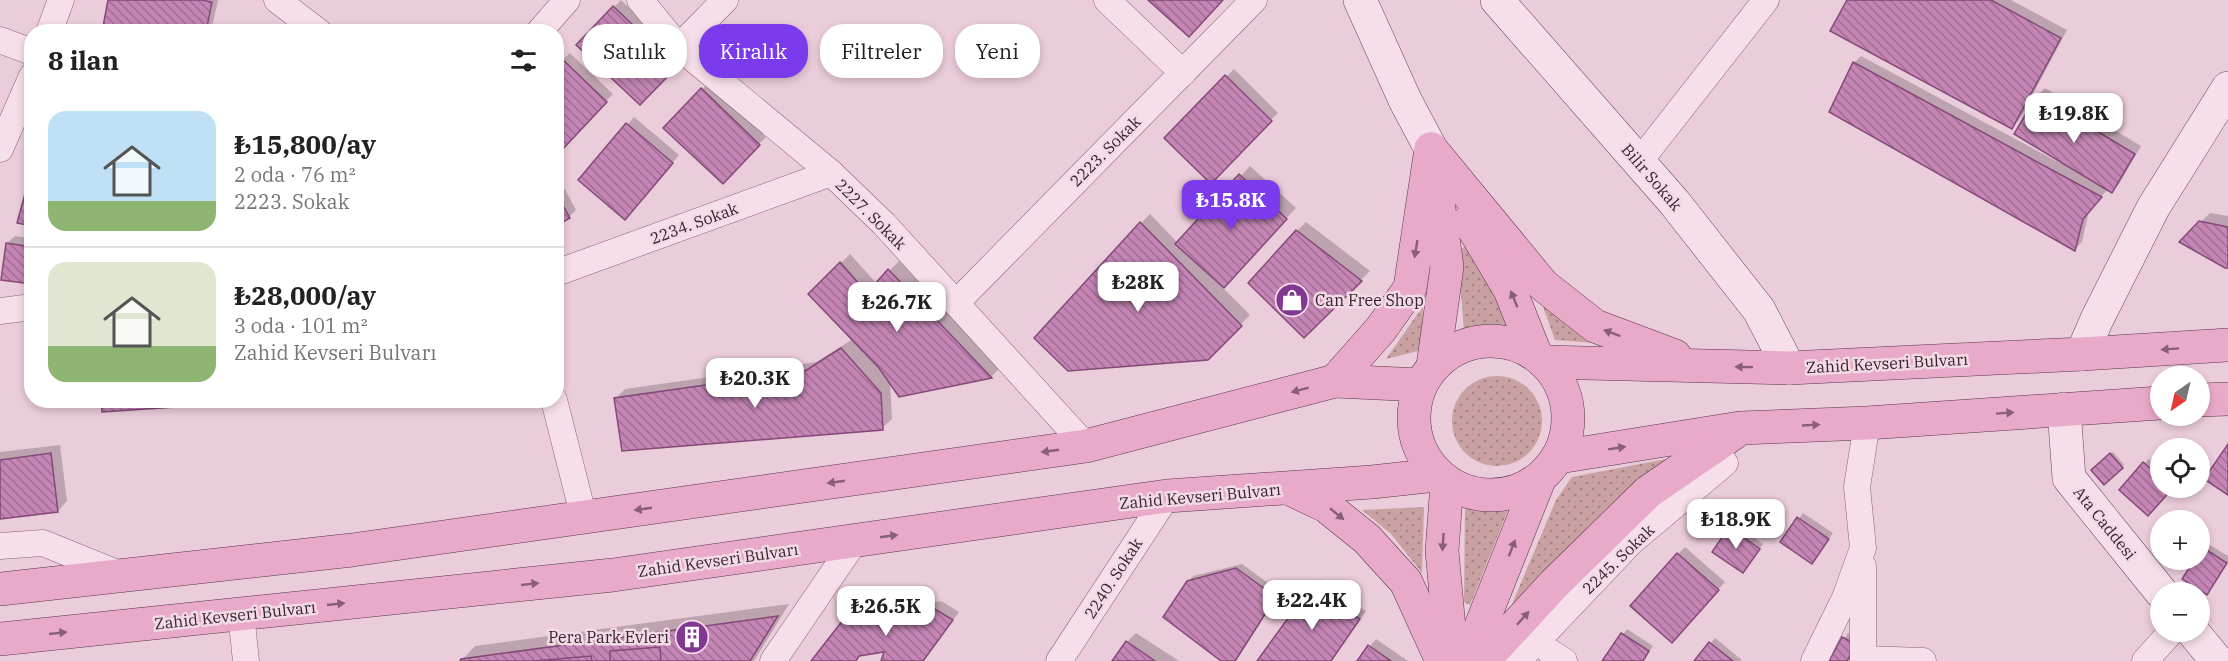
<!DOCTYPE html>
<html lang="tr">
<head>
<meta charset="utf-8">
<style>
	body { margin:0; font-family:"IBM Plex Serif",serif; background:#f2f2f2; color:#222; height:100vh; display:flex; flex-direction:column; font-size:22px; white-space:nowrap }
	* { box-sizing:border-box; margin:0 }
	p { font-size:20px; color:#767676 }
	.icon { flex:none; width:33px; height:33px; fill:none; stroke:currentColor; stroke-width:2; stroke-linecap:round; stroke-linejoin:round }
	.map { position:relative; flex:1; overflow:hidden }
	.side { position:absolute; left:24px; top:24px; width:540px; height:384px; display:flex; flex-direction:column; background:#fff; border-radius:24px; box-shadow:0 3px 9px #0003 }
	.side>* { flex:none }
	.banner { position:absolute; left:582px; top:24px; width:570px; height:54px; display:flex; gap:12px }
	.needle { width:39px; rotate:214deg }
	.fabs { position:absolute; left:2150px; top:366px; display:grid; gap:12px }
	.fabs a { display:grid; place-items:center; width:60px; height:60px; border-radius:50%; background:#fff; box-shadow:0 3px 9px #0003; font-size:30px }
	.price { position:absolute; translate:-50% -51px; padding:0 14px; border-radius:12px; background:#fff; color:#222; font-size:20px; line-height:39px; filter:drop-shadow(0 2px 3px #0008) }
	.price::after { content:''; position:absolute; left:50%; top:36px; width:18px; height:14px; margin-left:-9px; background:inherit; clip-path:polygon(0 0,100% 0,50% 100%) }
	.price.on { background:#7c3aed; color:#fff }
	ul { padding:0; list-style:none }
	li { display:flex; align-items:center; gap:18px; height:150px; padding:0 24px }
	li+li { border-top:2px solid #e0e0e0 }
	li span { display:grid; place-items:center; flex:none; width:168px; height:120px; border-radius:18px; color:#555 }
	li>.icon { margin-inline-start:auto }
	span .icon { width:72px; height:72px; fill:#fffc; stroke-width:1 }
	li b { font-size:26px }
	h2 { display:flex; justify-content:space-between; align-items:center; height:72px; padding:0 24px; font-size:26px }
	.tag { padding:0 21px; border-radius:24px; background:#fff; box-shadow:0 3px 9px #0003; font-size:21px; line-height:54px }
	.tag.on { background:#7c3aed; color:#fff }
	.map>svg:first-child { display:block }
	.grass { fill:url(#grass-dots) }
	.shadow { fill:#0003 }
	.building { fill:url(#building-back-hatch); stroke:#844a77; stroke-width:1.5 }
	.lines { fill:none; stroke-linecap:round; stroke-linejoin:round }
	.street-casing { stroke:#87627a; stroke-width:27 }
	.secondary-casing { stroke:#69445d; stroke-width:34 }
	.primary-casing { stroke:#56354c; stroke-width:34 }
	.street { stroke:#f6dfea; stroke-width:26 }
	.secondary { stroke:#f6dfea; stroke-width:33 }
	.primary { stroke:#e9a9c8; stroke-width:33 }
	.oneway { fill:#885f76 }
	.labels { text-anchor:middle; stroke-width:5; stroke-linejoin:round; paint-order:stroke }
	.street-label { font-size:16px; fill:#392332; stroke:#f3dbe6 }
	.poi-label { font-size:16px; fill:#392332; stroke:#f3dbe6; text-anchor:start }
</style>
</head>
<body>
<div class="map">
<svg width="2228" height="661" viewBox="0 0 2228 661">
	<defs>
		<pattern id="grass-dots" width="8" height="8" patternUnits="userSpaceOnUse" patternTransform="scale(1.5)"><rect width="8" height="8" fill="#c9a1a3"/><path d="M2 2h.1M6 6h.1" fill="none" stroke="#a48385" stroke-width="1.8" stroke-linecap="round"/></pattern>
		<pattern id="building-back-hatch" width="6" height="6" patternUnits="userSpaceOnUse" patternTransform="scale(1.5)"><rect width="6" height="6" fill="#c586b6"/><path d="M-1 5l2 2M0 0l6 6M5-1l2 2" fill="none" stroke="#a16d95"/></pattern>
	</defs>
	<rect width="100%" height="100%" fill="#ebccdb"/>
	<g class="grass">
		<path d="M1466,245L1473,247L1508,327L1464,332L1458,253Z"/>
		<path d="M1541,301L1607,344L1555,340Z"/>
		<path d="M1423,306L1422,350L1386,359Z"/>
		<circle cx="1497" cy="421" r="45"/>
		<path d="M1666,459L1507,616L1556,500L1572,477Z"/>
		<path d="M1465,506L1508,510L1470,605L1464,602Z"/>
		<path d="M1424,507L1422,573L1391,534L1362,510Z"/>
	</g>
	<g class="shadow">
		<path d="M110,0H218L211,32L103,31Z"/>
		<path d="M621,0L683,59L640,103L578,45Z"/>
		<path d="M1849,0H2011L2067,30L2019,120L2012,127Z"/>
		<path d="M570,53L613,94L559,151L556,66Z"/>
		<path d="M1861,56L2060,163L2061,161L2016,133L2038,95L2045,88L2141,146L2119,184L2112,191L2108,189L2089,210L2082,242L2075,249L1854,63Z"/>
		<path d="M1234,69L1278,113L1211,181L1166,138Z"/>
		<path d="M709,82L766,137L723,182L666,128Z"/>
		<path d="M634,117L679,155L632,210L580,179Z"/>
		<path d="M1250,166L1296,208L1222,287L1250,315L1207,359L1141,223L1150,214L1178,243Z"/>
		<path d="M556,173L576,210L569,217L556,224Z"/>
		<path d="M2210,213L2228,216V266L2181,241Z"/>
		<path d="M1306,222L1370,271L1304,336L1297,231Z"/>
		<path d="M15,236L32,239V283L7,243Z"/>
		<path d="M850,254L877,284L899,261L1000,368L991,377L890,381L892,419L882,428L616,398L625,389L816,362L853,339L810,294Z"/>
		<path d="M60,445L67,501L58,511L0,518V452Z"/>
		<path d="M2113,452L2124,465L2104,483L2093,470Z"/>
		<path d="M2149,459L2160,469V488H2172L2153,509L2144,464Z"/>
		<path d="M1803,513L1833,533L1812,562L1782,542Z"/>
		<path d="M1735,524L1763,544L1747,567L1730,528Z"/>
		<path d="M2208,544L2228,556V563L2207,593L2184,579L2196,560H2199V555Z"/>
		<path d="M1685,547L1725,582L1679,633L1678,554Z"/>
		<path d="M1242,564L1280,592L1236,661H1224L1188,582L1193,576Z"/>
		<path d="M1320,579L1366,611L1331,661H1259Z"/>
		<path d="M941,601L959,612L924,661H883L885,651L861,654L856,661H813L852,614Z"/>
		<path d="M789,604L754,661H461L475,646Z"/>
		<path d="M1627,629L1653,646L1643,661H1604Z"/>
		<path d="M1136,633L1179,661H1114L1127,642Z"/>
		<path d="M1848,633L1860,639L1848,661H1831Z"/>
		<path d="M1715,638L1742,660L1740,661H1696Z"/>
		<path d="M1376,639L1408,661H1358Z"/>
	</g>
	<g class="building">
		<path d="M108,0H201L212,2L206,32H102Z"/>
		<path d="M1148,0H1223L1189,37Z"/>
		<path d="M1847,0H1991L2061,38L2012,129L1830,31Z"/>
		<path d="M613,6L677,67L640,105L576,45Z"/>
		<path d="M562,59L607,102L559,153L556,151V64Z"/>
		<path d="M1853,62L2102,197L2083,219L2075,251L1829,112Z"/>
		<path d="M1225,75L1272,121L1211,184L1164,138Z"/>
		<path d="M701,88L760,145L723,184L663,128Z"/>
		<path d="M2037,95L2135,154L2112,193L2014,134Z"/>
		<path d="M626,123L673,163L625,220L578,180Z"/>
		<path d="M1239,174L1287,219L1224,288L1175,244Z"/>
		<path d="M29,179L32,180V226L17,223Z"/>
		<path d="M556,193L570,218L556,226Z"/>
		<path d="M2199,221L2228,227V268H2225L2179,242Z"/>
		<path d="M1140,222L1242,326L1208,360L1068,371L1034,338Z"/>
		<path d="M1296,230L1362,281L1304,338L1248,283Z"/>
		<path d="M6,243L32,247V284L1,280Z"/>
		<path d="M840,262L867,293L888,269L992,378L899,397L879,368L808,294Z"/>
		<path d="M841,348L881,393L883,430L622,451L614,398L805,371Z"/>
		<path d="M101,400H176V407L102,412Z"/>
		<path d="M2228,444V495L2204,479Z"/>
		<path d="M51,453L58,512L0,519V460Z"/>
		<path d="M2110,453L2123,468L2104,485L2091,470Z"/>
		<path d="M2143,462L2160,477V488H2173L2148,516L2119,490Z"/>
		<path d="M1797,517L1829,539L1812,564L1780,542Z"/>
		<path d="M1729,527L1760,549L1743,573L1712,552Z"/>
		<path d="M2202,547L2227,563L2207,595L2182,579L2194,560H2199V552Z"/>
		<path d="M1677,553L1719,590L1672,643L1630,606Z"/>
		<path d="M1236,568L1276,597L1235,661H1221L1163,617L1187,581Z"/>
		<path d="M1312,585L1360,619L1331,661H1257Z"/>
		<path d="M933,608L953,620L923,661H881L884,652L859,656L856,661H811L843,620Z"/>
		<path d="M778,616L750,661H460L461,659Z"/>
		<path d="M1621,633L1649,651L1643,661H1602Z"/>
		<path d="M1842,637L1856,644L1847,661H1829Z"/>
		<path d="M1126,641L1155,661H1112Z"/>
		<path d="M1709,642L1733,661H1694Z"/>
		<path d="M1368,645L1391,661H1357Z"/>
		<path d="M660,647L661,661H610V651Z"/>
		<path d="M591,656L592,661H534Z"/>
	</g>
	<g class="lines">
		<defs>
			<g id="street">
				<path d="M277,0L319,32"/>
				<path d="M640,0L679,47L831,173L884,224L1086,446"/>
				<path d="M1107,0L1183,73"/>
				<path d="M49,32L61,0"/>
				<path d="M539,32L567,0"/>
				<path d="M0,40L32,52"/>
				<path d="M679,47L725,0"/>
				<path d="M0,149L32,76"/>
				<path d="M1639,162L1766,0"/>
				<path d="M556,273L831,173"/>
				<path d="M956,303L1254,0"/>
				<path d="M0,311L32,307"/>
				<path d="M554,400L584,518"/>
				<path d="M0,546L43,543L122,575"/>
				<path d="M1863,566V661"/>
				<path d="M241,614L246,661"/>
				<path d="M1550,652L1564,661"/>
				<path d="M1863,659L1923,661"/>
				<path d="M773,661L855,541"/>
				<path d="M1059,661L1167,496"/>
				<path d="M1518,661L1631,542L1725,463"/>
				<path d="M1814,661L1845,598L1863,548L1857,487L1867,423"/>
				<path d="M2145,661L2171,632"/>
			</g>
			<g id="secondary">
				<path d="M1360,0L1405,100L1431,149"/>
				<path d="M1497,0L1674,202L1759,310L1789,368"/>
				<path d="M2082,354L2097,319L2153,208L2228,88"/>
				<path d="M2064,409L2069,478L2161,592"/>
				<path d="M2193,632L2217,661"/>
			</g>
			<g id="primary">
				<path d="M1431,149L1543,285L1595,326L1675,356"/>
				<path d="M1469,221L1510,290L1535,353"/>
				<circle cx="1491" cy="418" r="77"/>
				<path d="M1545,362L1789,368L2082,354L2228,345"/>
				<path d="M1433,366L1447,267L1436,187"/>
				<path d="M1335,381L1381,329L1410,288L1431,149"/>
				<path d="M2199,400L2228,399"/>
				<path d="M1559,457L1740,428L1867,423L2160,403"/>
				<path d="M1447,483L1442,551L1452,661"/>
				<path d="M1290,489L1326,506L1367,539L1406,582L1442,661"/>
				<path d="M0,589L352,550L1086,446L1335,381L1421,385"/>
				<path d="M0,639L613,575L1167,496L1372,482L1436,475"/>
				<path d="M1467,661L1539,480"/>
				<path d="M1483,661L1554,584L1648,492L1734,433"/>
			</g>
		</defs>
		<use href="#street" class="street-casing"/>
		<use href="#secondary" class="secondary-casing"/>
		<use href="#primary" class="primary-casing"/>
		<use href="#street" class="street"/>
		<use href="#secondary" class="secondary"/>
		<use href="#primary" class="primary"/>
	</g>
	<defs><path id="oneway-solid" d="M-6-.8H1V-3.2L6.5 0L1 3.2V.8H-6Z" transform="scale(1.5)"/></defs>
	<g class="oneway">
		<use href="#oneway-solid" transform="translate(1416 249) rotate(99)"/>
		<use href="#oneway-solid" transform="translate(1514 299) rotate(-112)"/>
		<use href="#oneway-solid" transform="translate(1612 333) rotate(-159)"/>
		<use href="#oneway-solid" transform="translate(2170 349) rotate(176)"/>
		<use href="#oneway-solid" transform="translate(1744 367) rotate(-179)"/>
		<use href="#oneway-solid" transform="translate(1300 390) rotate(165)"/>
		<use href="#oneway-solid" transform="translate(2005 413) rotate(-4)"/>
		<use href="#oneway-solid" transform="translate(1811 425) rotate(-3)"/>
		<use href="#oneway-solid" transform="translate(1617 448) rotate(-9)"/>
		<use href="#oneway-solid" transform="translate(1050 451) rotate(172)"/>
		<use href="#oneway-solid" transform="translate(836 482) rotate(172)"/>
		<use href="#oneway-solid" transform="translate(643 509) rotate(172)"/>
		<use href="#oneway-solid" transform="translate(1337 514) rotate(39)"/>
		<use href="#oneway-solid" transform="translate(889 536) rotate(-8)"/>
		<use href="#oneway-solid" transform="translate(1443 542) rotate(94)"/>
		<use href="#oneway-solid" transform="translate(1512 548) rotate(-69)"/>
		<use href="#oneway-solid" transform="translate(530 584) rotate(-6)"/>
		<use href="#oneway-solid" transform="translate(336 604) rotate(-6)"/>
		<use href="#oneway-solid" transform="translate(1523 618) rotate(-48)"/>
		<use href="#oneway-solid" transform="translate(58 633) rotate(-6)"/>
	</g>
	<defs>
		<symbol id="shop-disc" viewBox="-11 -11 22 22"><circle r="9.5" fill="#803890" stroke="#f3dbe6"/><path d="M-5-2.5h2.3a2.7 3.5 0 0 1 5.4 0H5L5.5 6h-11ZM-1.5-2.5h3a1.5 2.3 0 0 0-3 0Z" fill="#fff"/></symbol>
		<symbol id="building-disc" viewBox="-11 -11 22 22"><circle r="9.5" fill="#803890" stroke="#f3dbe6"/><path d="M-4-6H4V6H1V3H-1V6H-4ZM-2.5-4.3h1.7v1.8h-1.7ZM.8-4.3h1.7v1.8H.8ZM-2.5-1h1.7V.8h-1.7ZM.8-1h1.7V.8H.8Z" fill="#fff"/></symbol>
	</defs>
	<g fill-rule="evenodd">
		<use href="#shop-disc" x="1273" y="281" width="38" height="38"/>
		<use href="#building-disc" x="673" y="618" width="38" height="38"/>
	</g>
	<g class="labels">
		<g class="street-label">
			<text transform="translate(1105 151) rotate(-45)" y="6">2223. Sokak</text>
			<text transform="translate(1652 177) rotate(49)" y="6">Bilir Sokak</text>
			<text transform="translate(871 214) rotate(45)" y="6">2227. Sokak</text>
			<text transform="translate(694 223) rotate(-20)" y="6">2234. Sokak</text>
			<text transform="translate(1887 363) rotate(-3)" y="6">Zahid Kevseri Bulvarı</text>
			<text transform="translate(1200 496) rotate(-5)" y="6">Zahid Kevseri Bulvarı</text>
			<text transform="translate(2105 523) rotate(51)" y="6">Ata Caddesi</text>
			<text transform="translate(1618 559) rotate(-44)" y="6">2245. Sokak</text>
			<text transform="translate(718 560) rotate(-8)" y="6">Zahid Kevseri Bulvarı</text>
			<text transform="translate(1113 578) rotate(-57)" y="6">2240. Sokak</text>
			<text transform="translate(235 615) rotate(-6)" y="6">Zahid Kevseri Bulvarı</text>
		</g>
		<g class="poi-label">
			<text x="1315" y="306">Can Free Shop</text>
			<text x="669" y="643" text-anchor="end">Pera Park Evleri</text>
		</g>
	</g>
</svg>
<div class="fabs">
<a><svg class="needle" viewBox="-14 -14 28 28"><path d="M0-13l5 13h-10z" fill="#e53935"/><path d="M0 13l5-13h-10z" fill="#767676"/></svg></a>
<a><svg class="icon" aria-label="locate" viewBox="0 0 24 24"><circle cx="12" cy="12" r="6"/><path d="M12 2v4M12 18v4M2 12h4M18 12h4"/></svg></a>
<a>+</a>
<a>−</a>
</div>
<b class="price" style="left:2074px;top:144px">₺19.8K</b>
<b class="price on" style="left:1231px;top:231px">₺15.8K</b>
<b class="price" style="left:1138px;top:313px">₺28K</b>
<b class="price" style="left:897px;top:333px">₺26.7K</b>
<b class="price" style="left:755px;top:409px">₺20.3K</b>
<b class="price" style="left:1736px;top:550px">₺18.9K</b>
<b class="price" style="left:1312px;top:631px">₺22.4K</b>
<b class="price" style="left:886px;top:637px">₺26.5K</b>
<div class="banner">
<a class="tag">Satılık</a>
<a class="tag on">Kiralık</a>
<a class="tag">Filtreler</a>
<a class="tag">Yeni</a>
</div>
<section class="side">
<h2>8 ilan<svg class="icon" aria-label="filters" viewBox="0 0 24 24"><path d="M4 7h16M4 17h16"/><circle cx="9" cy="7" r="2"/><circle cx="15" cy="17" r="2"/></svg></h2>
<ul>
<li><span style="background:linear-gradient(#bfe0f5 75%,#8fb573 0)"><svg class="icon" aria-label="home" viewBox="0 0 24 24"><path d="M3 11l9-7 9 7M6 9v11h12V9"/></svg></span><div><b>₺15,800/ay</b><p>2 oda · 76 m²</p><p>2223. Sokak</p></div></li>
<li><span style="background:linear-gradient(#dfe7d0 70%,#8fb573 0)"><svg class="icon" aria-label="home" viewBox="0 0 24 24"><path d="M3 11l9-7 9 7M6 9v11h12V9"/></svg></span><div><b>₺28,000/ay</b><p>3 oda · 101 m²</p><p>Zahid Kevseri Bulvarı</p></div></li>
</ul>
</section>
</div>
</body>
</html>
